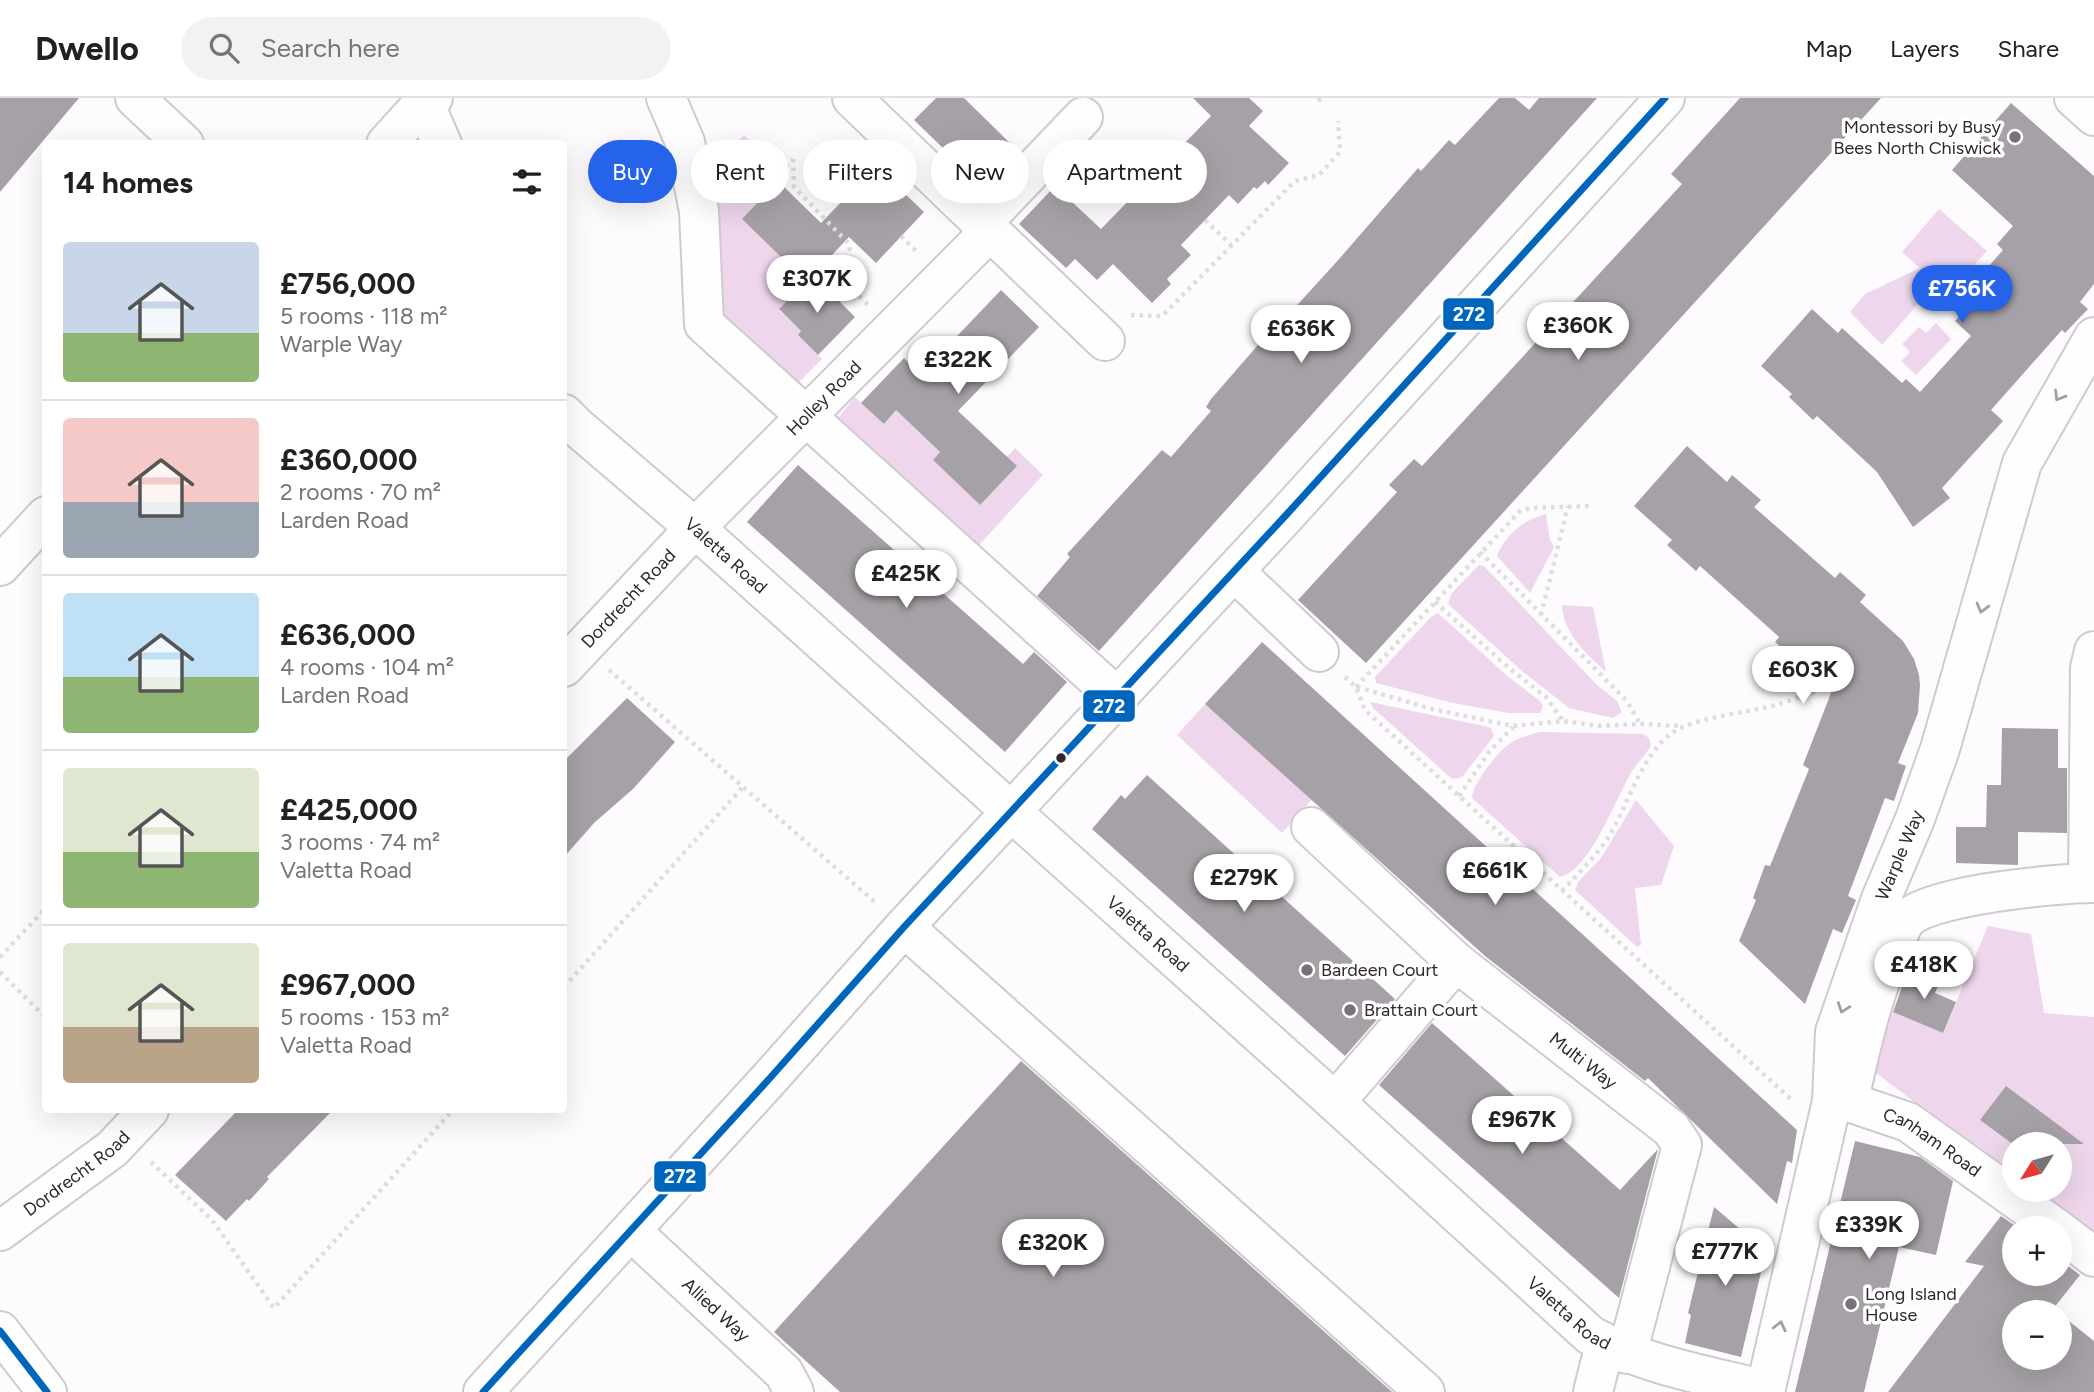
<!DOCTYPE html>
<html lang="en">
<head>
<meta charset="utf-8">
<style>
	body { margin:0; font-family:Figtree,sans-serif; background:#f2f2f2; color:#202124; height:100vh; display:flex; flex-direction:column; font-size:26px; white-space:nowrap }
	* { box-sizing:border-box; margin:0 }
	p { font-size:23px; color:#757577 }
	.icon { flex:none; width:38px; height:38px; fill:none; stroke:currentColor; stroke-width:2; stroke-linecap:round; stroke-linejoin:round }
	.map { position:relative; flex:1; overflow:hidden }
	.drawer { position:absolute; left:42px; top:42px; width:525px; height:973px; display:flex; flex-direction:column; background:#fff; border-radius:7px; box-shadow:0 7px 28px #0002 }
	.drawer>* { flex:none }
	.hud { position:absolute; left:588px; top:42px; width:665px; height:63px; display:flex; gap:14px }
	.needle { width:46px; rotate:233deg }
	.controls { position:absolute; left:2002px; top:1034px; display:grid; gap:14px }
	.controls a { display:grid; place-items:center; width:70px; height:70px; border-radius:50%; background:#fff; box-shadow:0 7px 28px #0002; font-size:35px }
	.price { position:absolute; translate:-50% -60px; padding:0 16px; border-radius:24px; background:#fff; color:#222; font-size:23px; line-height:46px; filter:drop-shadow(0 2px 4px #0008) }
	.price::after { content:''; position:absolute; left:50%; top:42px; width:21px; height:16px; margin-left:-10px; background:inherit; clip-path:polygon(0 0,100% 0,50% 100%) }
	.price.selected { background:#2563eb; color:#fff }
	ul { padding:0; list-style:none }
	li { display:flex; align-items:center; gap:21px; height:175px; padding:0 21px }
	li+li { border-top:2px solid #e0e0e0 }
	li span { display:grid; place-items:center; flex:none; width:196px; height:140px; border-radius:7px; color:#555 }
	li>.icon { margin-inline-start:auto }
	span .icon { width:84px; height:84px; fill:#fffc; stroke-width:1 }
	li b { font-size:30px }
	h2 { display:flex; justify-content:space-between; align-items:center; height:84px; padding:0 21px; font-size:30px }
	.chip { padding:0 24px; border-radius:32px; background:#fff; box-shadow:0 7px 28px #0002; font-size:24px; line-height:63px }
	.chip.selected { background:#2563eb; color:#fff }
	header { display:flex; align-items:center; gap:42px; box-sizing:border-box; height:98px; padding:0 35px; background:#fff; border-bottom:2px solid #e0e0e0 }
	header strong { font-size:33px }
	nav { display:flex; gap:38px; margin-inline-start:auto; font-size:24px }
	.search { width:490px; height:63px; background:#f2f2f2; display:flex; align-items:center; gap:18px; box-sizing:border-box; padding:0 24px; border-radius:38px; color:#757577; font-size:26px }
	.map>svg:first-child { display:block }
	.green { fill:#eed7ec }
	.building { fill:#a6a1a6 }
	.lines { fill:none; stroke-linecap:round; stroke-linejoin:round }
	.minor-casing { stroke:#cfcacf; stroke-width:42 }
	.major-casing { stroke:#cfcacf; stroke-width:42 }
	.path { stroke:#deddde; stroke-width:4.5; stroke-dasharray:3.5 5; stroke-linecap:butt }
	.minor { stroke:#fffeff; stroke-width:38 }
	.major { stroke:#fffeff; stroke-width:38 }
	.bus-1-casing { stroke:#fff; stroke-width:12 }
	.bus-1 { stroke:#0065bd; stroke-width:7 }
	.oneway { stroke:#a29da1 }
	.poi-dot { fill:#787177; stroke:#fff; stroke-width:2.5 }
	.bus-dot { fill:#30272f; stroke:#fff; stroke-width:2.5 }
	.labels { text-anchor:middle; stroke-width:7; stroke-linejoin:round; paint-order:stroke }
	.poi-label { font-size:18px; fill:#30272f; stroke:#fff; text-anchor:start }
	.street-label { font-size:18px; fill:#30272f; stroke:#fff }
	.line-badge { stroke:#fff; stroke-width:2.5 }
	.badge-label { font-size:19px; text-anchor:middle; font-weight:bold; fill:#fff }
</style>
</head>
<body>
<header>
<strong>Dwello</strong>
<div class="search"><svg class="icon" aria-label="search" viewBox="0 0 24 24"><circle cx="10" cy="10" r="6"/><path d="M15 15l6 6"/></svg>Search here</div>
<nav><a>Map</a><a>Layers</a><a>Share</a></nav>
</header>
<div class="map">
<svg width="2094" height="1294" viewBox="0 0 2094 1294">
	<rect width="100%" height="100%" fill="#fdfbfd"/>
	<g class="green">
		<path d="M744,37L775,67L749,96L757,105L742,121L785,163L781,168L801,189L779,212L801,233L798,237L822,261L791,292L717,226L705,78Z"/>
		<path d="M1939,111L1987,153L1956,187L1944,176L1882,247L1850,214L1865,196L1920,170L1902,154Z"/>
		<path d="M1936,225L1951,241L1916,277L1901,263L1910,254L1902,246L1919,229L1926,235Z"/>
		<path d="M855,299L884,326L896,312L940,354L933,362L980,407L1007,359L1015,350L1043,377L971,456L837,321Z"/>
		<path d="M1546,416L1550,442L1554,449L1530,495L1497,458C1505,437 1525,421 1546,416Z"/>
		<path d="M1479,467L1484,468L1596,586L1617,603L1622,614L1613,620L1569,610L1522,573L1448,506L1451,496Z"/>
		<path d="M1562,507L1593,509L1606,574C1586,556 1563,535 1562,507Z"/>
		<path d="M1438,515L1506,577L1540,603L1543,608L1540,615H1509L1453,605L1376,585L1375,579L1431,519Z"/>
		<path d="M1370,604L1484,628L1491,630L1494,638L1462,679L1452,681L1373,610Z"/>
		<path d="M1205,606L1254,649L1321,691L1282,735L1177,637Z"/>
		<path d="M1540,634L1643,636L1649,640L1651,647C1646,657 1638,664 1632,673C1617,698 1590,773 1560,779L1472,700C1472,686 1498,654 1509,646C1519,639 1530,637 1540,634Z"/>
		<path d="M1636,702L1674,748L1661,787L1635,790L1641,847L1637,849L1575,792L1579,783L1601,760Z"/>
		<path d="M1988,828L2031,836L2044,915L2094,919V1141L2030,1092H2060V1046H2014V1080L1871,971L1889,912L1943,935Z"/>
	</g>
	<g class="building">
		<path d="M0,0H79L0,94Z"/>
		<path d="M936,0H964L1014,49L979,85L914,22Z"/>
		<path d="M1193,0H1249L1263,13L1249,28L1289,65L1268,87L1265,83L1257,91L1254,89L1238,106L1229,97L1181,147L1191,157L1167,181L1171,186L1152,205L1113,166L1097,182L1075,161L1066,170L1019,126L1055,88L1101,131L1211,18Z"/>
		<path d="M1499,0H1515L1529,12L1539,0H1597L1099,553L1037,498L1070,459L1067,456L1162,352L1171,359L1211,313L1206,309L1211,301L1258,247L1260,248L1340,160L1418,70L1421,73L1449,42L1455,47Z"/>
		<path d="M1740,0H1881L1366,565L1298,502L1397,394L1389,387L1414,361L1422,368L1682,86L1671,76Z"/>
		<path d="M2011,5L2094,78V186L2080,204L2088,211L2065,235L2062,232L1991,312L2003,323L1942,390L1950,400L1913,429L1877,374L1817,318L1813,322L1789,299L1792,296L1761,268L1812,211L1838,235L1842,230L1902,285L1906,281L1920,294L1971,238L1955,223L1969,207L1961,200L2003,152L1997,146L2013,128L1952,72Z"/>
		<path d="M876,68L924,114L876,165L849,139L802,189L781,168L785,163L742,121L778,83L821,125Z"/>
		<path d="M813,177L855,219L818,257L798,237L801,233L779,211Z"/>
		<path d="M1001,192L1039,229L958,313L1017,368L980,407L933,362L940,354L896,312L884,326L861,305L904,260L920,277Z"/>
		<path d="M1687,348L1727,384L1732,377L1761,402L1754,409L1835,480L1840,474L1866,497L1860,504L1903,543L1914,561L1919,577L1920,587L1918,615L1898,665L1906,668L1894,703L1885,700L1848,798L1856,802L1842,835L1833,831L1805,906L1739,843L1756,802L1753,800L1765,767L1770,768L1809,671L1803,667L1831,595L1775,544L1779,539L1700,468L1696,473L1667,447L1672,442L1634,408Z"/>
		<path d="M798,367L1023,566L1034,554L1067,584L1005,654L747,424Z"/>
		<path d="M1262,544L1797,1032L1792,1065L1787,1063L1777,1106L1648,980L1645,983L1485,858L1205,606Z"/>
		<path d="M627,600L675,644L634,690L594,725L564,759V663Z"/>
		<path d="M2002,630L2058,631V670H2067V735L2018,734V767L1956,765V729H1986L1987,687H2001Z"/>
		<path d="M1147,677L1395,901L1345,958L1092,731L1121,697L1125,701Z"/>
		<path d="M1910,867L1941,881L1935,895L1956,904L1943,935L1893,914Z"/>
		<path d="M1432,925L1620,1092L1658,1051L1619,1200L1379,987Z"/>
		<path d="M1021,963L1392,1294H840L774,1234Z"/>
		<path d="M2006,988L2084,1046H2019L2014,1043V1047L1980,1022Z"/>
		<path d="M238,1012H333L267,1079L269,1081L249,1103L247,1101L226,1123L175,1077Z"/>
		<path d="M1855,1043L1920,1059L1953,1083L1936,1157L1899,1149L1864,1294H1795Z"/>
		<path d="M1714,1109L1766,1153L1741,1259L1685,1245L1691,1217L1688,1215Z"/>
		<path d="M2001,1118L2014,1127V1176H2060V1162L2080,1177L2053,1211L2057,1214H2014V1260H2060V1216L2094,1243V1294H1888L1984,1168L1965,1164Z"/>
	</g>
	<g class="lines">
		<defs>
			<g id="minor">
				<path d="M135,0L184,46"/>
				<path d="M422,0L442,46"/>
				<path d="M666,0L685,44L699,113L704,226L1118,600"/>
				<path d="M2074,0L2094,18"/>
				<path d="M386,46L424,4L433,0"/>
				<path d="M982,125L1083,19"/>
				<path d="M990,133L1105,243"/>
				<path id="s1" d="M564,316L577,329L695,430L1335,1004L1590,1237C1644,1267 1706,1277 1765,1292"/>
				<path d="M0,468L46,418"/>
				<path d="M1234,473L1319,554"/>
				<path id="s2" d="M564,569L695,430L990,133L852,0"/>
				<path d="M1311,729L1456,864"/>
				<path d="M2088,785L2090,570L2094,553"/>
				<path d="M904,829L1425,1294"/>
				<path d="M1849,1001C1861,949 1872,896 1895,847C1898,839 1901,828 1906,822C1927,797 2059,785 2094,785"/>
				<path id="s3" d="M1832,1003L1849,1004L1908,1024L2056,1130"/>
				<path id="s4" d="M1335,1004L1456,864L1671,1031L1682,1047L1627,1256"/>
				<path id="s5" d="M0,1133L112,1051L149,1012"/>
				<path id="s6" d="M631,1133L784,1275L794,1294"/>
				<path d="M2060,1133L2094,1159"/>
				<path d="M483,1294L770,980L904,829L1287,416L1665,0"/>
				<path d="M1593,1294L1605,1246"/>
				<path id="s7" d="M1765,1294L1832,1003L1835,934L1881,801L1915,721L1940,651L2022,365L2094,239"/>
			</g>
			<path id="major" d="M0,1233L47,1294"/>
		</defs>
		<use href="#minor" class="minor-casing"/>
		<use href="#major" class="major-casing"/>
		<g class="path">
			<path d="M1318,3L1321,0"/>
			<path d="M793,61L794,89L849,146L855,194L868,207"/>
			<path d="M763,99L760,95L793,61"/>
			<path d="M1205,122L1231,147"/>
			<path d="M901,138L918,155"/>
			<path d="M836,199L844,191L855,194"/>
			<path d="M1131,217L1162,218L1295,83L1319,77L1340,54L1338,23"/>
			<path d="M1480,454L1627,603L1640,626"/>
			<path d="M1435,504L1509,570L1546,599L1563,623"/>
			<path d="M1541,517L1568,408"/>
			<path d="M609,572L877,806"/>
			<path d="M1345,579L1356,589L1365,612L1794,1004"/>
			<path d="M1356,589L1520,413L1531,410L1591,408"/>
			<path d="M1357,589L1432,611L1513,628L1563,623L1598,628L1640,626L1682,628"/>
			<path d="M1459,698L1489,654L1513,629"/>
			<path d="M1562,793C1578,776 1595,759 1608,740C1627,709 1642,656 1672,635C1695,619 1747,615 1775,607C1794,602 1813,594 1831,588"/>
			<path d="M0,859L46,810"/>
			<path d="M0,874L46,920"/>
			<path d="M564,889L742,690"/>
			<path d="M151,1064L212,1122L274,1210L453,1012"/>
		</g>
		<use href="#minor" class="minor"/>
		<use href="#major" class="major"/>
		<defs>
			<g id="bus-1">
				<path d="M0,1233L47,1294"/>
				<path d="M483,1294L770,980L904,829L1287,416L1665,0"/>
			</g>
		</defs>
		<use href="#bus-1" class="bus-1-casing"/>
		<use href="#bus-1" class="bus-1"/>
	</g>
	<defs><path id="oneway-chevron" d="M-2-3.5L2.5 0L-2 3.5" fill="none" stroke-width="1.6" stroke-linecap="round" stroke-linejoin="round" transform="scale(1.75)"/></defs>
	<g class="oneway">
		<use href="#oneway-chevron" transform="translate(2059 298) rotate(121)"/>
		<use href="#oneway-chevron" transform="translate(1982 510) rotate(105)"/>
		<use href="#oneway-chevron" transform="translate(1843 910) rotate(109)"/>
		<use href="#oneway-chevron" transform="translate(1780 1228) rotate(-77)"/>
	</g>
	<g class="poi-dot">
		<circle cx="2015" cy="39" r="7"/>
		<circle cx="1307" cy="872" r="7"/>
		<circle cx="1350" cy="912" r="7"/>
		<circle cx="1851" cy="1206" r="7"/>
	</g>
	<circle class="bus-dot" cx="1061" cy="660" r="6"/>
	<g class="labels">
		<g class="poi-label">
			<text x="2001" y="35" text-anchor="end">Montessori by Busy<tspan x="2001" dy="21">Bees North Chiswick</tspan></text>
			<text x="1321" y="878">Bardeen Court</text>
			<text x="1364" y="918">Brattain Court</text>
			<text x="1865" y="1202">Long Island<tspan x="1865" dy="21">House</tspan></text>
		</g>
		<g class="street-label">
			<text dy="6" stroke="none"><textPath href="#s2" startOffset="374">Holley Road</textPath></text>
			<text dy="6" stroke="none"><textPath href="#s1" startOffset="215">Valetta Road</textPath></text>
			<text dy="6" stroke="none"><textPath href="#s2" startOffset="94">Dordrecht Road</textPath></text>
			<text dy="6" stroke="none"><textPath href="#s7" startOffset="556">Warple Way</textPath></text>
			<text dy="6" stroke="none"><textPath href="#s1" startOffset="782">Valetta Road</textPath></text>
			<text dy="6" stroke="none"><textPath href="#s4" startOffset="346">Multi Way</textPath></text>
			<text dy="6" stroke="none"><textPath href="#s3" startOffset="110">Canham Road</textPath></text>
			<text dy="6" stroke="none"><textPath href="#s5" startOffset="96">Dordrecht Road</textPath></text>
			<text dy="6" stroke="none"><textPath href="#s6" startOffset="116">Allied Way</textPath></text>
			<text dy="6" stroke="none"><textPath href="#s1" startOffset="1349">Valetta Road</textPath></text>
		</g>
	</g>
	<g class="line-badge">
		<rect x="1442" y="199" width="53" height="34" rx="7" fill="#0065bd"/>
		<rect x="1082" y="591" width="54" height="34" rx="7" fill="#0065bd"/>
		<rect x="653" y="1062" width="54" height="33" rx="7" fill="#0065bd"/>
	</g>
	<g class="badge-label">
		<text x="1469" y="223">272</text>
		<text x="1109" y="615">272</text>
		<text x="680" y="1085">272</text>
	</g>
</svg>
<div class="controls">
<a><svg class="needle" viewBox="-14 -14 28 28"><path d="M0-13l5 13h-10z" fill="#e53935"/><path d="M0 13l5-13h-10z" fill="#757577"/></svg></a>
<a>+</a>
<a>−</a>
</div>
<b class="price" style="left:817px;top:217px">£307K</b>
<b class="price selected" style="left:1962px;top:227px">£756K</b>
<b class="price" style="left:1578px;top:264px">£360K</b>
<b class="price" style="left:1301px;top:267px">£636K</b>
<b class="price" style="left:958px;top:298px">£322K</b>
<b class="price" style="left:906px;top:512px">£425K</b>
<b class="price" style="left:1803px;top:608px">£603K</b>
<b class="price" style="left:1495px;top:809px">£661K</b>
<b class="price" style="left:1244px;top:816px">£279K</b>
<b class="price" style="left:1924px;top:903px">£418K</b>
<b class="price" style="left:1522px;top:1058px">£967K</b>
<b class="price" style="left:1869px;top:1163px">£339K</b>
<b class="price" style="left:1053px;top:1181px">£320K</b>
<b class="price" style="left:1725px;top:1190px">£777K</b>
<div class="hud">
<a class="chip selected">Buy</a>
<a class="chip">Rent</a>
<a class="chip">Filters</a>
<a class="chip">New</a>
<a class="chip">Apartment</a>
</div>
<section class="drawer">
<h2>14 homes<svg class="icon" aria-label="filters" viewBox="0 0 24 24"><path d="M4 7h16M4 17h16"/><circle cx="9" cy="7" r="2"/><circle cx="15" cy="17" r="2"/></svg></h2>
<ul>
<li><span style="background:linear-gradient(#c9d6e8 65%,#8fb573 0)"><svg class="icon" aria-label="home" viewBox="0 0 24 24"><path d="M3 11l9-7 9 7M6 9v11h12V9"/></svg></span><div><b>£756,000</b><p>5 rooms · 118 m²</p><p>Warple Way</p></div></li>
<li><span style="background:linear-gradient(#f6c9c9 60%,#9aa5b1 0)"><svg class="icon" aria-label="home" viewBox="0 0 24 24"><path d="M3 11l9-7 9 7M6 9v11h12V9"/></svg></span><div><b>£360,000</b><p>2 rooms · 70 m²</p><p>Larden Road</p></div></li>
<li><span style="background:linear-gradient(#bfe0f5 60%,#8fb573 0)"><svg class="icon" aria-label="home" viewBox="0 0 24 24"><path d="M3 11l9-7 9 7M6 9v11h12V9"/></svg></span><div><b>£636,000</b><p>4 rooms · 104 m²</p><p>Larden Road</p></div></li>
<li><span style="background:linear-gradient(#dfe7d0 60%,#8fb573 0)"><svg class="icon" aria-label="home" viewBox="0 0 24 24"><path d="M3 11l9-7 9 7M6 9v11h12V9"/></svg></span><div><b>£425,000</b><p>3 rooms · 74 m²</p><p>Valetta Road</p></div></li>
<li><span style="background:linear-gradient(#dfe7d0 60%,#b9a48a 0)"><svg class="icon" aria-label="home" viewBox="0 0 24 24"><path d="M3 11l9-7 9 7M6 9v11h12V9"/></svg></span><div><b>£967,000</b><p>5 rooms · 153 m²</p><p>Valetta Road</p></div></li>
</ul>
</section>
</div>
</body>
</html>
